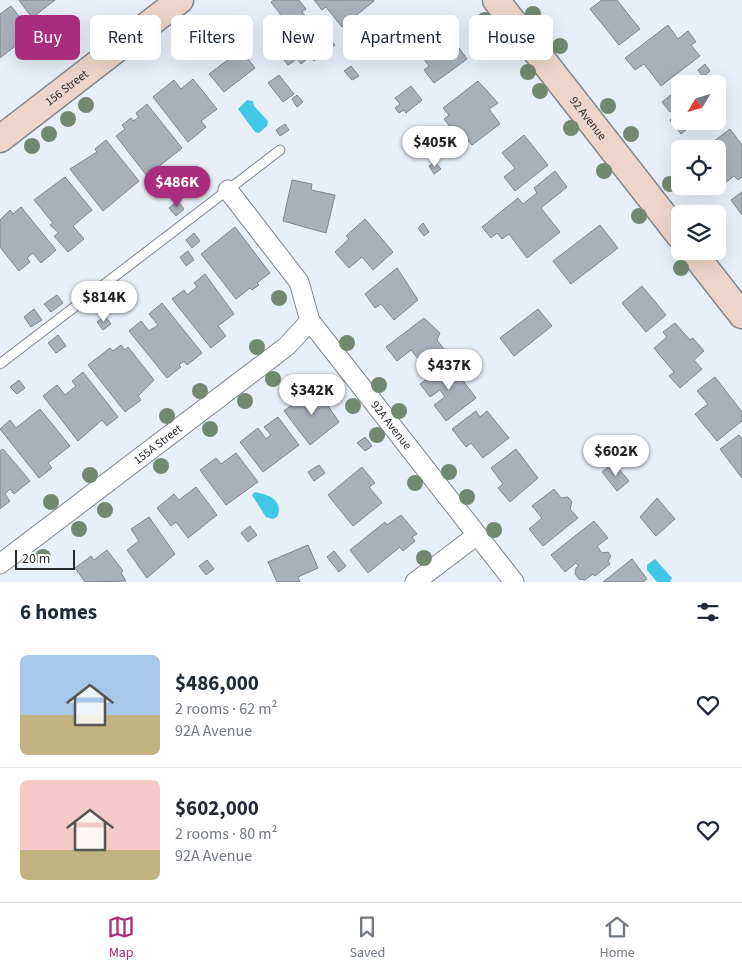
<!DOCTYPE html>
<html lang="en">
<head>
<meta charset="utf-8">
<style>
	body { margin:0; font-family:"Source Sans 3",sans-serif; background:#f6f6f7; color:#1f2937; height:100vh; display:flex; flex-direction:column; font-size:19px; white-space:nowrap }
	* { box-sizing:border-box; margin:0 }
	p { font-size:16px; color:#747a83 }
	.icon { flex:none; width:28px; height:28px; fill:none; stroke:currentColor; stroke-width:2; stroke-linecap:round; stroke-linejoin:round }
	.map { position:relative; height:582px; overflow:hidden }
	.side { display:flex; flex-direction:column; background:#fff; flex:1 }
	.side>* { flex:none }
	.guide { position:absolute; left:15px; top:15px; width:712px; height:45px; display:flex; gap:10px }
	.needle { width:32px; rotate:232deg }
	.fabs { position:absolute; left:671px; top:75px; display:grid; gap:10px }
	.fabs a { display:grid; place-items:center; width:55px; height:55px; border-radius:8px; background:#fff; box-shadow:0 5px 20px #0002; font-size:25px }
	.scale { position:absolute; left:15px; bottom:12px; width:60px; box-sizing:border-box; padding-left:5px; border:2px solid #282a2e; border-top:0; font-size:14px; line-height:18px; white-space:nowrap; color:#282a2e; -webkit-text-stroke:4px #fff; paint-order:stroke }
	.price { position:absolute; translate:-50% -42px; padding:0 11px; border-radius:18px; background:#fff; color:#222; font-size:16px; line-height:32px; filter:drop-shadow(0 1px 2px #0008) }
	.price::after { content:''; position:absolute; left:50%; top:30px; width:15px; height:11px; margin-left:-8px; background:inherit; clip-path:polygon(0 0,100% 0,50% 100%) }
	.price.active { background:#aa2c7d; color:#fff }
	ul { padding:0; list-style:none }
	li { display:flex; align-items:center; gap:15px; height:125px; padding:0 20px }
	li+li { border-top:1px solid #e0e1e3 }
	li span { display:grid; place-items:center; flex:none; width:140px; height:100px; border-radius:8px; color:#555 }
	li>.icon { margin-inline-start:auto }
	span .icon { width:60px; height:60px; fill:#fffc; stroke-width:1 }
	li b { font-size:21px }
	h2 { display:flex; justify-content:space-between; align-items:center; height:60px; padding:0 20px; font-size:21px }
	.tag { padding:0 18px; border-radius:8px; background:#fff; box-shadow:0 5px 20px #0002; font-size:18px; line-height:45px }
	.tag.active { background:#aa2c7d; color:#fff }
	.tabs { display:flex; justify-content:space-around; align-items:center; height:70px; border-top:1px solid #e0e1e3; background:#fff; font-size:14px; color:#747a83 }
	.tabs a { display:grid; justify-items:center; gap:2px }
	.tabs .active { color:#aa2c7d }
	.map>svg:first-child { display:block }
	.water { fill:#41c7e8 }
	.building { fill:#a9b0b9; stroke:#7e858d }
	.lines { fill:none; stroke-linecap:round; stroke-linejoin:round }
	.lane-casing { stroke:#81878f; stroke-width:11 }
	.street-casing { stroke:#81878f; stroke-width:21 }
	.secondary-casing { stroke:#81878f; stroke-width:29 }
	.lane { stroke:#fff; stroke-width:9 }
	.street { stroke:#fff; stroke-width:19 }
	.secondary { stroke:#efd5c9; stroke-width:26 }
	.tree { fill:#708970 }
	.labels { text-anchor:middle; stroke-width:4; stroke-linejoin:round; paint-order:stroke }
	.street-label { font-size:12px; fill:#282a2e; stroke:#fff }
</style>
</head>
<body>
<div class="map">
<svg width="742" height="582" viewBox="0 0 742 582">
	<rect width="100%" height="100%" fill="#e8eff8"/>
	<g class="water">
		<path d="M247,100L253,101L254,106L268,121L267,126L259,133L255,132L238,109Z"/>
		<path d="M255,492C265,494 285,499 277,517L273,519L266,517L252,495Z"/>
		<path d="M655,559L672,578L670,582H657L647,570V565Z"/>
	</g>
	<g class="building">
		<path d="M19,0H55L32,18Z"/>
		<path d="M274,0H299L306,9L302,12L314,27L323,36L326,34L335,45L314,61L311,56L301,64L297,59L288,65L268,40L288,24L271,2Z"/>
		<path d="M314,0H373L374,1L342,27L326,7L322,10Z"/>
		<path d="M602,0H617L640,29L619,45L590,9Z"/>
		<path d="M11,6L32,33L0,58V14Z"/>
		<path d="M440,22L467,59L434,83L424,70L429,66L419,53L413,57L406,48Z"/>
		<path d="M397,23L407,36L400,41L390,28Z"/>
		<path d="M668,25L678,39L688,31L696,42L691,45L700,56L661,86L644,64L635,70L625,58Z"/>
		<path d="M241,50L255,68L224,92L209,74Z"/>
		<path d="M705,64L710,71L703,77L698,70Z"/>
		<path d="M351,66L359,76L352,80L344,71Z"/>
		<path d="M279,75L294,94L283,102L268,83Z"/>
		<path d="M193,79L217,109L201,121L206,127L188,142L153,97L174,80L181,89Z"/>
		<path d="M478,81L498,103L489,109L500,124L472,145L468,140L464,144L444,119L449,115L443,108Z"/>
		<path d="M411,86L422,100L406,113L404,110L399,113L395,108L400,104L395,98Z"/>
		<path d="M680,88V121H697L681,134L670,120L678,114L674,109L670,112L662,102Z"/>
		<path d="M297,95L303,102L297,107L292,99Z"/>
		<path d="M147,104L182,148L147,176L116,136L125,129L122,125L131,118L133,121L139,117L136,113Z"/>
		<path d="M285,124L289,130L280,136L276,130Z"/>
		<path d="M730,129L742,145V177L738,180L734,176L722,185L718,179V149L705,148Z"/>
		<path d="M524,135L548,165L515,191L504,177L515,168L502,153Z"/>
		<path d="M106,140L139,181L103,211L70,169L97,152L95,149Z"/>
		<path d="M435,162L441,169L434,174L429,166Z"/>
		<path d="M555,171L567,187L541,208L560,232L527,258L509,234L502,239L497,233L491,238L482,227L518,198L523,204L537,193L534,188Z"/>
		<path d="M65,177L92,210L73,226L84,239L68,252L54,236L59,233L50,225L53,223L34,200Z"/>
		<path d="M292,180L312,184L311,190L335,195L326,233L283,221Z"/>
		<path d="M742,192V215L731,200Z"/>
		<path d="M178,201L184,209L176,216L169,208Z"/>
		<path d="M21,207L56,250L41,263L33,253L27,258L30,262L19,271L0,247V220L10,210L13,214Z"/>
		<path d="M365,219L393,252L373,270L362,257L349,268L335,252L349,239L346,236Z"/>
		<path d="M423,223L429,232L424,236L418,228Z"/>
		<path d="M600,225L618,248L571,284L553,261Z"/>
		<path d="M235,227L270,273L257,283L259,285L252,290L250,288L236,299L201,254Z"/>
		<path d="M194,233L200,241L192,248L186,240Z"/>
		<path d="M188,251L194,260L186,266L180,257Z"/>
		<path d="M397,268L418,300L394,320L381,304L375,308L365,294Z"/>
		<path d="M205,274L234,314L218,326L226,336L211,348L172,299L184,290L187,295L197,287L194,283Z"/>
		<path d="M129,285L135,293L124,301L118,293Z"/>
		<path d="M642,286L666,315L646,332L622,303Z"/>
		<path d="M57,295L63,303L51,312L44,304Z"/>
		<path d="M162,303L202,353L187,365L184,361L179,365L181,367L167,378L129,331L141,321L149,331L158,325L149,314Z"/>
		<path d="M34,309L42,320L31,327L24,317Z"/>
		<path d="M538,309L552,326L514,356L500,338Z"/>
		<path d="M105,316L111,324L103,330L97,322Z"/>
		<path d="M424,318L440,333L437,340L444,349L423,365L411,350L397,361L386,347Z"/>
		<path d="M675,323L690,340L693,338L704,351L694,360L702,369L680,388L669,376L674,372L654,348L667,337L663,332Z"/>
		<path d="M58,335L66,346L56,353L48,343Z"/>
		<path d="M121,345L125,350L128,347L154,380L138,396L141,400L125,412L88,365L110,348L113,351Z"/>
		<path d="M449,362L476,398L446,421L434,405L445,397L440,390L430,397L420,384Z"/>
		<path d="M83,372L118,417L107,426L102,420L78,441L43,396L57,385L65,395L76,386L72,381Z"/>
		<path d="M715,377L742,412V421L717,441L695,414L708,404L697,391Z"/>
		<path d="M19,380L25,388L17,394L10,387Z"/>
		<path d="M315,387L339,422L310,445L284,411Z"/>
		<path d="M40,409L70,446L48,463L52,468L39,478L0,429L10,420L16,428Z"/>
		<path d="M476,411L480,417L487,411L509,438L483,458L471,443L466,447L452,429Z"/>
		<path d="M278,417L299,445L263,472L240,442L258,428L266,439L271,435L264,427Z"/>
		<path d="M739,435L742,439V478L720,449Z"/>
		<path d="M365,437L372,446L365,451L357,443Z"/>
		<path d="M3,449L30,481L14,494L10,489L5,494L10,501L0,509V451Z"/>
		<path d="M516,449L538,478L510,502L498,488L503,484L491,468Z"/>
		<path d="M236,453L258,482L226,505L200,470L216,458L221,464Z"/>
		<path d="M614,463L629,481L617,491L602,472Z"/>
		<path d="M319,465L325,473L314,481L308,472Z"/>
		<path d="M362,467L375,483L369,487L382,503L353,526L328,495Z"/>
		<path d="M196,487L217,515L188,538L176,522L171,526L157,508L174,494L179,500Z"/>
		<path d="M554,489L561,498L568,497L572,502L570,509L578,518L543,546L529,529L542,518L532,506Z"/>
		<path d="M657,498L675,519L656,536L640,517Z"/>
		<path d="M401,515L417,534L412,537L415,541L403,551L400,547L368,573L350,550L385,522L387,525Z"/>
		<path d="M149,517L175,554L147,578L127,550L139,541L131,529Z"/>
		<path d="M594,521L608,538L597,546L602,553L608,552L611,556L608,561L610,564L595,576L593,574L585,580L579,579L575,574L576,568L579,566L576,563L565,572L551,555Z"/>
		<path d="M250,526L257,535L248,542L241,533Z"/>
		<path d="M308,545L318,568L298,577L300,582H277L268,562Z"/>
		<path d="M107,550L123,571L121,573L126,581L85,582L75,568L91,556L94,560Z"/>
		<path d="M334,551L346,566L339,572L327,557Z"/>
		<path d="M632,559L647,579L643,582H603Z"/>
		<path d="M207,560L214,569L206,575L199,566Z"/>
	</g>
	<g class="lines">
		<defs>
			<path id="lane" d="M0,364L280,150"/>
			<g id="street">
				<path id="s1" d="M228,190L299,282L310,321L514,582"/>
				<path id="s2" d="M0,564L287,346L310,321"/>
				<path d="M415,582L477,535"/>
			</g>
			<g id="secondary">
				<path id="s3" d="M496,0L680,236"/>
				<path id="s4" d="M0,139L180,0"/>
				<path d="M692,251L742,315"/>
			</g>
		</defs>
		<use href="#lane" class="lane-casing"/>
		<use href="#street" class="street-casing"/>
		<use href="#secondary" class="secondary-casing"/>
		<use href="#lane" class="lane"/>
		<use href="#street" class="street"/>
		<use href="#secondary" class="secondary"/>
	</g>
	<g class="tree">
		<circle cx="533" cy="14" r="8"/>
		<circle cx="485" cy="20" r="8"/>
		<circle cx="560" cy="46" r="8"/>
		<circle cx="528" cy="72" r="8"/>
		<circle cx="540" cy="91" r="8"/>
		<circle cx="86" cy="105" r="8"/>
		<circle cx="608" cy="106" r="8"/>
		<circle cx="68" cy="119" r="8"/>
		<circle cx="571" cy="128" r="8"/>
		<circle cx="49" cy="134" r="8"/>
		<circle cx="631" cy="134" r="8"/>
		<circle cx="32" cy="146" r="8"/>
		<circle cx="604" cy="171" r="8"/>
		<circle cx="670" cy="184" r="8"/>
		<circle cx="639" cy="216" r="8"/>
		<circle cx="681" cy="268" r="8"/>
		<circle cx="279" cy="298" r="8"/>
		<circle cx="347" cy="343" r="8"/>
		<circle cx="257" cy="347" r="8"/>
		<circle cx="273" cy="379" r="8"/>
		<circle cx="379" cy="385" r="8"/>
		<circle cx="200" cy="391" r="8"/>
		<circle cx="245" cy="401" r="8"/>
		<circle cx="353" cy="406" r="8"/>
		<circle cx="399" cy="411" r="8"/>
		<circle cx="167" cy="416" r="8"/>
		<circle cx="210" cy="429" r="8"/>
		<circle cx="377" cy="435" r="8"/>
		<circle cx="161" cy="466" r="8"/>
		<circle cx="449" cy="472" r="8"/>
		<circle cx="90" cy="475" r="8"/>
		<circle cx="415" cy="483" r="8"/>
		<circle cx="467" cy="497" r="8"/>
		<circle cx="51" cy="502" r="8"/>
		<circle cx="105" cy="510" r="8"/>
		<circle cx="79" cy="529" r="8"/>
		<circle cx="494" cy="530" r="8"/>
		<circle cx="43" cy="557" r="8"/>
		<circle cx="424" cy="558" r="8"/>
	</g>
	<g class="labels">
		<g class="street-label">
			<text dy="4" stroke="none"><textPath href="#s4" startOffset="84">156 Street</textPath></text>
			<text dy="4" stroke="none"><textPath href="#s3" startOffset="150">92 Avenue</textPath></text>
			<text dy="4" stroke="none"><textPath href="#s1" startOffset="289">92A Avenue</textPath></text>
			<text dy="4" stroke="none"><textPath href="#s2" startOffset="198">155A Street</textPath></text>
		</g>
	</g>
</svg>
<div class="fabs">
<a><svg class="needle" viewBox="-14 -14 28 28"><path d="M0-13l5 13h-10z" fill="#e53935"/><path d="M0 13l5-13h-10z" fill="#747a83"/></svg></a>
<a><svg class="icon" aria-label="locate" viewBox="0 0 24 24"><circle cx="12" cy="12" r="6"/><path d="M12 2v4M12 18v4M2 12h4M18 12h4"/></svg></a>
<a><svg class="icon" aria-label="layers" viewBox="0 0 24 24"><path d="M12 4l9 5-9 5-9-5zM3 14l9 5 9-5"/></svg></a>
</div>
<div class="scale">20 m</div>
<b class="price" style="left:435px;top:168px">$405K</b>
<b class="price active" style="left:177px;top:208px">$486K</b>
<b class="price" style="left:104px;top:323px">$814K</b>
<b class="price" style="left:449px;top:391px">$437K</b>
<b class="price" style="left:312px;top:416px">$342K</b>
<b class="price" style="left:616px;top:477px">$602K</b>
<div class="guide">
<a class="tag active">Buy</a>
<a class="tag">Rent</a>
<a class="tag">Filters</a>
<a class="tag">New</a>
<a class="tag">Apartment</a>
<a class="tag">House</a>
</div>
</div>
<section class="side">
<h2>6 homes<svg class="icon" aria-label="filters" viewBox="0 0 24 24"><path d="M4 7h16M4 17h16"/><circle cx="9" cy="7" r="2"/><circle cx="15" cy="17" r="2"/></svg></h2>
<ul>
<li><span style="background:linear-gradient(#a9c7e8 60%,#c2b280 0)"><svg class="icon" aria-label="home" viewBox="0 0 24 24"><path d="M3 11l9-7 9 7M6 9v11h12V9"/></svg></span><div><b>$486,000</b><p>2 rooms · 62 m²</p><p>92A Avenue</p></div><svg class="icon" aria-label="heart" viewBox="0 0 24 24"><path d="M12 20l-8-8c-3-5 5-10 8-4 3-6 11-1 8 4z"/></svg></li>
<li><span style="background:linear-gradient(#f6c9c9 70%,#c2b280 0)"><svg class="icon" aria-label="home" viewBox="0 0 24 24"><path d="M3 11l9-7 9 7M6 9v11h12V9"/></svg></span><div><b>$602,000</b><p>2 rooms · 80 m²</p><p>92A Avenue</p></div><svg class="icon" aria-label="heart" viewBox="0 0 24 24"><path d="M12 20l-8-8c-3-5 5-10 8-4 3-6 11-1 8 4z"/></svg></li>
</ul>
</section>
<nav class="tabs">
<a class="active"><svg class="icon" aria-label="map" viewBox="0 0 24 24"><path d="M3 6l6-2 6 2 6-2v14l-6 2-6-2-6 2zM9 4v14M15 6v14"/></svg>Map</a>
<a><svg class="icon" aria-label="saved" viewBox="0 0 24 24"><path d="M7 4h10v16l-5-4-5 4z"/></svg>Saved</a>
<a><svg class="icon" aria-label="home" viewBox="0 0 24 24"><path d="M3 11l9-7 9 7M6 9v11h12V9"/></svg>Home</a>
</nav>
</body>
</html>
